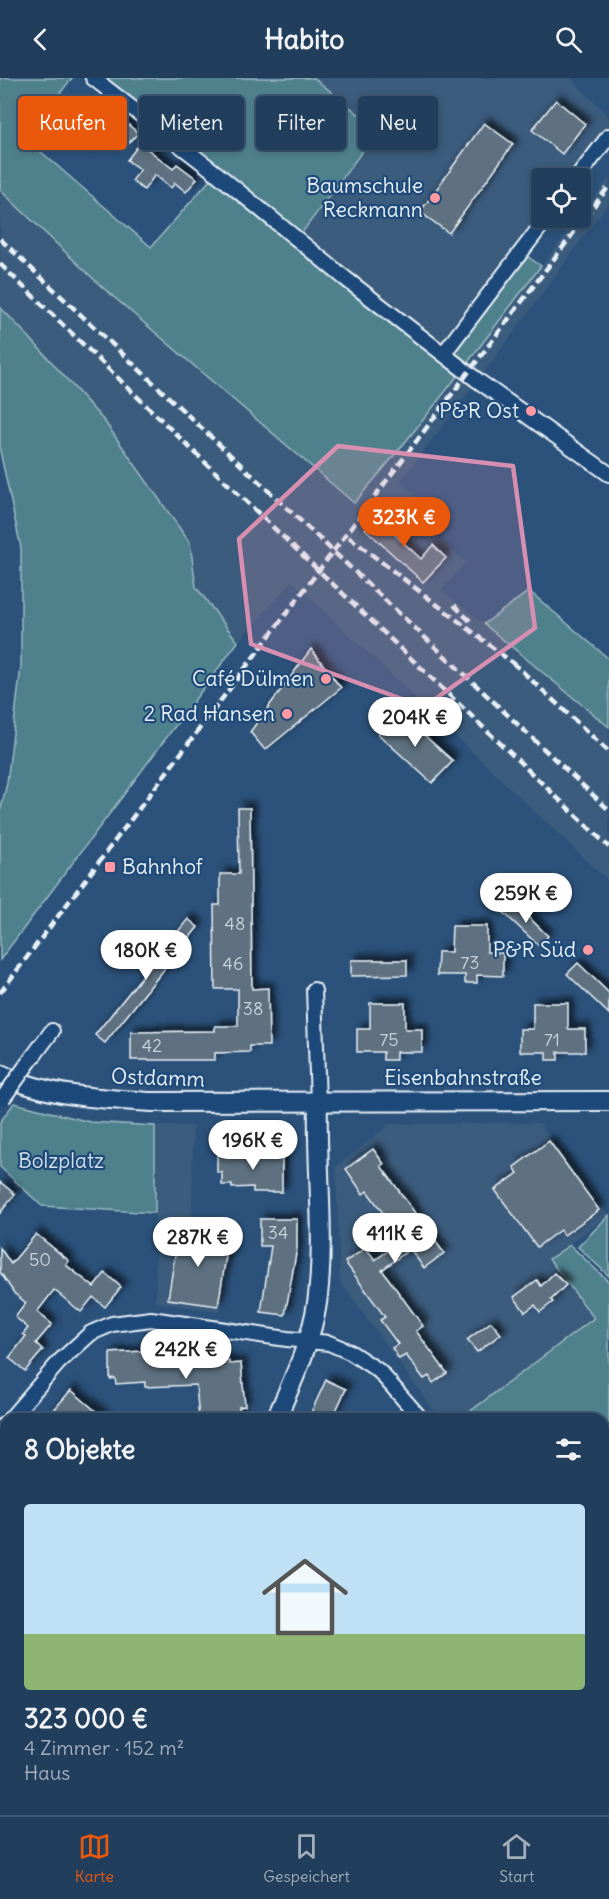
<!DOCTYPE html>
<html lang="de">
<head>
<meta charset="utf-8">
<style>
	body { margin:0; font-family:Delius,sans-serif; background:#2d4965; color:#f1f3f6; height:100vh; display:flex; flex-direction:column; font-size:22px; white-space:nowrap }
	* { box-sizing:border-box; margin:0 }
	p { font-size:20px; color:#a2aebb }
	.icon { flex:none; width:33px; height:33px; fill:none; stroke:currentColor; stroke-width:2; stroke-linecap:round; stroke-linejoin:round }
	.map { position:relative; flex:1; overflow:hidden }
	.drawer { position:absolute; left:0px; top:1335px; width:609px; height:402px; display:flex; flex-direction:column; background:#213e5c; border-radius:18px 18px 0 0; box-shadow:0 3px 9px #0003,0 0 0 2px #3e5772 }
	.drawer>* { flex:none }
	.hud { position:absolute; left:18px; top:18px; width:573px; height:54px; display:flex; gap:12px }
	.buttons { position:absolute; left:531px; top:90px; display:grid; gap:12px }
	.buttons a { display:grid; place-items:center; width:60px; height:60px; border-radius:6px; background:#213e5c; box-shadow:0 3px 9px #0003,0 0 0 2px #3e5772; font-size:30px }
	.price { position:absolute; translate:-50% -51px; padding:0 14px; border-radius:21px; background:#fff; color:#222; font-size:20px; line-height:39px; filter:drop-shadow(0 2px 3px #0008) }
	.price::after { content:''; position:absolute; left:50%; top:36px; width:18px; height:14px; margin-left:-9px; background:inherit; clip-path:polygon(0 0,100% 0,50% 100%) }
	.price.selected { background:#ea580c; color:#fff }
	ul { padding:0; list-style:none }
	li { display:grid; align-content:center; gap:12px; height:318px; padding:0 24px }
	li+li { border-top:2px solid #3e5772 }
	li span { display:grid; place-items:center; height:186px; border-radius:6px; color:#555 }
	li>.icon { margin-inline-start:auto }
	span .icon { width:108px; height:108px; fill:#fffc; stroke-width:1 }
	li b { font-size:26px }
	h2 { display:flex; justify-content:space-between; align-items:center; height:72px; padding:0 24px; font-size:26px }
	.pill { padding:0 21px; border-radius:6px; background:#213e5c; box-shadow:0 3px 9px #0003,0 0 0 2px #3e5772; font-size:21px; line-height:54px }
	.pill.selected { background:#ea580c; color:#fff }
	header { display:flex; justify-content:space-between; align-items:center; height:78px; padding:0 24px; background:#213e5c; font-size:27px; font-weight:700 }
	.tabs { display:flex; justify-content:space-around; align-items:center; height:84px; border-top:2px solid #3e5772; background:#213e5c; font-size:16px; color:#a2aebb }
	.tabs a { display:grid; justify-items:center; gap:3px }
	.tabs .selected { color:#ea580c }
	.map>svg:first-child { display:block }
	.built { fill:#3b5b7c }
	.green { fill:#4f818d; stroke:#9cb9c2; stroke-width:1.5 }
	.building { fill:#5e7180; stroke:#e8f1f8; stroke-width:1.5; filter:url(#shadow) }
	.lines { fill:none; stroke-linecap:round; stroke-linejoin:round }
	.street-casing { stroke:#e8f1f8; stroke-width:18 }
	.secondary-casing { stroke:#e8f1f8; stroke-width:22 }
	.street { stroke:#1f4a7a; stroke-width:14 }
	.secondary { stroke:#1f4a7a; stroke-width:18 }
	.rail { stroke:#e8f1f8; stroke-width:4.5; stroke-dasharray:9 4.5; stroke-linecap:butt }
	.street-bridge-casing { stroke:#e8f1f8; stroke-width:18; stroke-linecap:butt }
	.street-bridge { stroke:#1f4a7a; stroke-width:14 }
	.marked { fill:#d78fb1; fill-opacity:0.2; stroke:#d78fb1; stroke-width:4.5; stroke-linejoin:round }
	.poi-dot { fill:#ff9aa2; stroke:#1f4a7a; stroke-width:2 }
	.labels { text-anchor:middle; stroke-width:4.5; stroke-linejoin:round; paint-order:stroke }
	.number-label { font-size:18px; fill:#c6d1da }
	.poi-label { font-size:21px; fill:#e8f1f8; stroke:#1f4a7a; text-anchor:end }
	.street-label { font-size:21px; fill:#e8f1f8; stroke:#1f4a7a }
	.park-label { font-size:21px; fill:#d1e0e8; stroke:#1f4a7a }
</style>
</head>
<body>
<header><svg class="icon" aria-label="back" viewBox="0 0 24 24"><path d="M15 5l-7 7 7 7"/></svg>Habito<svg class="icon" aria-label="search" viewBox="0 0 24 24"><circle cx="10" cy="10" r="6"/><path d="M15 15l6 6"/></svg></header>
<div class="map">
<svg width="609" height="1737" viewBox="0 0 609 1737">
	<defs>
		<filter id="shadow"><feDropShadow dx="5.5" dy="-5.5" stdDeviation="3" flood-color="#0009"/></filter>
	</defs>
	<rect width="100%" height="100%" fill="#2c527b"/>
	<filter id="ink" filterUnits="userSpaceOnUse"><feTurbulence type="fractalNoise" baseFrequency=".0167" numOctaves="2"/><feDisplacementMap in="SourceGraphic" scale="12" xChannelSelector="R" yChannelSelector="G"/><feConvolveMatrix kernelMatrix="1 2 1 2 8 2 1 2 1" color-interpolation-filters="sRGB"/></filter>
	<g filter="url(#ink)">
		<g class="built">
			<path d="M314,0H571L609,39V58L577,100H542V140L444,275L298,160L378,52Z"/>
			<path d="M609,100V124L509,261L400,404L447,443L435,457L466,484L442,512L609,649V804L292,503L238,564L196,509L190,465L105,344L30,260L0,229V112L101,208L354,425L384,391L463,291Z"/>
			<path d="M539,1045L608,1137L549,1181L594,1240L460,1341H440L340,1204L336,1089L390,1046Z"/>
			<path d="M155,1048H193L192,1137L235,1140L220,1234L156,1224Z"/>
			<path d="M609,1652V1737H597L596,1731H603V1655Z"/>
		</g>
		<g class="green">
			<path d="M0,0H72L25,60L151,169L216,95L93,0H314L378,52L298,160L444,275L521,174L541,188C480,268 420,350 354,425L101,208L0,112Z"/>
			<path d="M0,229L30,260L105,344L190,465L196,509L238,564L0,882V734L7,705L21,588V470L0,373Z"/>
			<path d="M529,513L609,581V649L484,546Z"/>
			<path d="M14,1025L90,1044L155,1048V1135L42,1128L0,1089V1044Z"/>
			<path d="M609,1137V1198L578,1169Z"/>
			<path d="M570,1167L609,1204V1384L603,1388V1341H460L594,1240L549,1181Z"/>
		</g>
		<g class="building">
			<path d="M556,22L585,46L562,76L532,52Z"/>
			<path d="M111,32L138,55L126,68L99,46Z"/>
			<path d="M69,36L97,58L85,73L69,60L67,63L55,54Z"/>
			<path d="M484,45L513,66L449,155L420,134Z"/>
			<path d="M140,65L173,91L177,86L197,101L186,114L175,105L171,110L155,97L144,112L132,103L140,92L127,82Z"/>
			<path d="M385,433L396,443L393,446L397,451L393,455L421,481L433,467L446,480L423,504L365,451L376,439L377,440Z"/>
			<path d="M311,571L341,610L265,672L250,654Z"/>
			<path d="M398,634L453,683L432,705L378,656Z"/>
			<path d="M238,730H250L252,911L268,910L269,968H250V974L215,975V982H131V954L215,953V948H238V911H215L214,827H220V796H239Z"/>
			<path d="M513,824L548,858L539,868L503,834Z"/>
			<path d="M188,841L198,849L105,965L95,957Z"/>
			<path d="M452,848H487V874L503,875V898L477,897V905H465V897H437L438,874H451Z"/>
			<path d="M351,882H407V897L351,898Z"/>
			<path d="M578,885L609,915V936L567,896Z"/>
			<path d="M370,925H405V951H422V974H396V982H383V974H357V951H370Z"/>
			<path d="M533,925H568V951H585V974H558V982H546V974H520V951H533Z"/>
			<path d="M549,1063L599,1132L564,1157L560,1152L537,1169L495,1112L518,1095L514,1089Z"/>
			<path d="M373,1071L384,1086L381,1088L444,1175L424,1190L410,1171L382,1192L423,1248L416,1253L447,1295L433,1305L429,1298L424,1301L406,1277L399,1281L392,1270L398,1266L380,1242L385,1239L345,1184L366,1170L375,1182L403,1162L367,1113L363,1116L346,1091Z"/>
			<path d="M253,1073H282V1114H253V1109L232,1110V1107H222V1094H217V1077H253Z"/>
			<path d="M0,1104L15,1116L0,1135Z"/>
			<path d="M260,1141H297V1170L285,1237L261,1234L271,1168H260Z"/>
			<path d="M179,1152L229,1160L218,1228L168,1221Z"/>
			<path d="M36,1156L69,1183L66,1187L94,1209L105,1195L121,1209L105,1229L93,1219L81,1234L54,1212L37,1234L52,1246L36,1265L43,1272L25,1293L9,1280L26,1258L23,1256L28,1250L15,1239L26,1225L14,1215L0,1194V1170L11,1186Z"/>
			<path d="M554,1195L566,1207L551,1222L553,1224L540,1234L535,1227L525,1234L514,1219L537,1202L541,1208Z"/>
			<path d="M491,1244L501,1256L477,1274L467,1262Z"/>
			<path d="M144,1273V1279L192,1277L193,1286L229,1283V1286L241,1285L245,1328L239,1329L240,1341H199L196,1307L145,1309V1304L116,1306L115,1300L110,1301V1275Z"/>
			<path d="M326,1302L346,1311L332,1341H308Z"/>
			<path d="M71,1312L105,1341H46Z"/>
		</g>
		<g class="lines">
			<defs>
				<g id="street">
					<path d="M93,0L216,95L346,201L477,302L609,396"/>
					<path d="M577,100L609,58"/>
					<path d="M444,275L547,140"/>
					<path d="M314,912L318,1024"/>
					<path d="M29,984L52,953"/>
					<path d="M10,1341L59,1284L91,1255L112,1246L151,1241L287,1261L329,1265L350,1274L379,1293L421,1341"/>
					<path d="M0,1352L6,1345"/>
					<path d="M604,1404L609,1411"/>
					<path d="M0,1597L6,1612"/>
					<path d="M59,1731L62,1737"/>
					<path d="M323,1731L327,1737"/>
					<path d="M585,1731L586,1737"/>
					<path d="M274,1737L283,1731"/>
				</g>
				<g id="secondary">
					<path d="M0,996C46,1018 101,1021 151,1024L609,1023"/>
					<path d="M276,1341C292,1304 311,1265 317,1225C326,1161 316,1089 318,1024"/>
					<path d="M77,1737L82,1731"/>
				</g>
			</defs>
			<use href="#street" class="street-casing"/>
			<use href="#secondary" class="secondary-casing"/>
			<use href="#street" class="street"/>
			<use href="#secondary" class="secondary"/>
			<g class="rail">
				<path d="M0,161L609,732"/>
				<path d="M0,186L213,392L609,769"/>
				<path d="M349,459L518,589"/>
				<path d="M454,527L471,544"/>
				<path d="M512,584L609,674"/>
				<path d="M0,915L609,108"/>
			</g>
			<defs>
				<path id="street-bridge" d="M3,1020L29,984"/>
			</defs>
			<use href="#street-bridge" class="street-bridge-casing"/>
			<use href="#street-bridge" class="street-bridge"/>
		</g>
	</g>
	<path class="marked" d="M338,368L513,388L535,550L424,629L251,566L239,461Z"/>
	<g class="poi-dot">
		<circle cx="435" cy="120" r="6"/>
		<circle cx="531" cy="333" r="6"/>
		<circle cx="326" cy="601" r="6"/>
		<circle cx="287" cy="636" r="6"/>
		<rect x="104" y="783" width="12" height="12" rx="3"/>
		<circle cx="588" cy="872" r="6"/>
	</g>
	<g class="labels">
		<g class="number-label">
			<text x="235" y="852">48</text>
			<text x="470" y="891">73</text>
			<text x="233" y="892">46</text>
			<text x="253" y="937">38</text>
			<text x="389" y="968">75</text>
			<text x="552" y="968">71</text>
			<text x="152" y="974">42</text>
			<text x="278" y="1161">34</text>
			<text x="40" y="1188">50</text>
		</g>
		<g class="poi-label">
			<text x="423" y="115">Baumschule<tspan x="423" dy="24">Reckmann</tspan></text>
			<text x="519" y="340">P&amp;R Ost</text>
			<text x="314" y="608">Café Dülmen</text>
			<text x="275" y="643">2 Rad Hansen</text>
			<text x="122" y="796" text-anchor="start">Bahnhof</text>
			<text x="576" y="879">P&amp;R Süd</text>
		</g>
		<g class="street-label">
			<text transform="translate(158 1000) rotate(2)" y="7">Ostdamm</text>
			<text x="463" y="1007">Eisenbahnstraße</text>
		</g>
		<g class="park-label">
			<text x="61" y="1090">Bolzplatz</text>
		</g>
	</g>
</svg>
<div class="buttons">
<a><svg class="icon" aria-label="locate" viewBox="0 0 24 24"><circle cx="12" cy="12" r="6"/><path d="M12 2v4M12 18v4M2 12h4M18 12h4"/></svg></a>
</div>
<b class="price selected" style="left:404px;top:470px">323K €</b>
<b class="price" style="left:415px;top:670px">204K €</b>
<b class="price" style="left:526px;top:846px">259K €</b>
<b class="price" style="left:146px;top:903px">180K €</b>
<b class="price" style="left:253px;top:1093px">196K €</b>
<b class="price" style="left:395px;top:1186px">411K €</b>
<b class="price" style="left:198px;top:1190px">287K €</b>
<b class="price" style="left:186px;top:1302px">242K €</b>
<div class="hud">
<a class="pill selected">Kaufen</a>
<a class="pill">Mieten</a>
<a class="pill">Filter</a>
<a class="pill">Neu</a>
</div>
<section class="drawer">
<h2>8 Objekte<svg class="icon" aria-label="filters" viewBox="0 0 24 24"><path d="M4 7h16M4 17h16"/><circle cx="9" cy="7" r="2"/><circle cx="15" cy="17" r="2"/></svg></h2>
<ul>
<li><span style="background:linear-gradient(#bfe0f5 70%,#8fb573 0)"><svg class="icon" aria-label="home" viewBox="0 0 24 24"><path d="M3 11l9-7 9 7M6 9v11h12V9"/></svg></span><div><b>323 000 €</b><p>4 Zimmer · 152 m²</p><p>Haus</p></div></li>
</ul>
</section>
</div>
<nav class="tabs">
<a class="selected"><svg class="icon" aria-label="map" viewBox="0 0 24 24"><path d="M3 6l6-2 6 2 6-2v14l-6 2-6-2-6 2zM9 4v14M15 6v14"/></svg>Karte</a>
<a><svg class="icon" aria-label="saved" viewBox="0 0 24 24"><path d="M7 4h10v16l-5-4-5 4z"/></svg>Gespeichert</a>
<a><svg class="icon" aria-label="home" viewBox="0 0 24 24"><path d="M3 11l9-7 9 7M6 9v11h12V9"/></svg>Start</a>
</nav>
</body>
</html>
